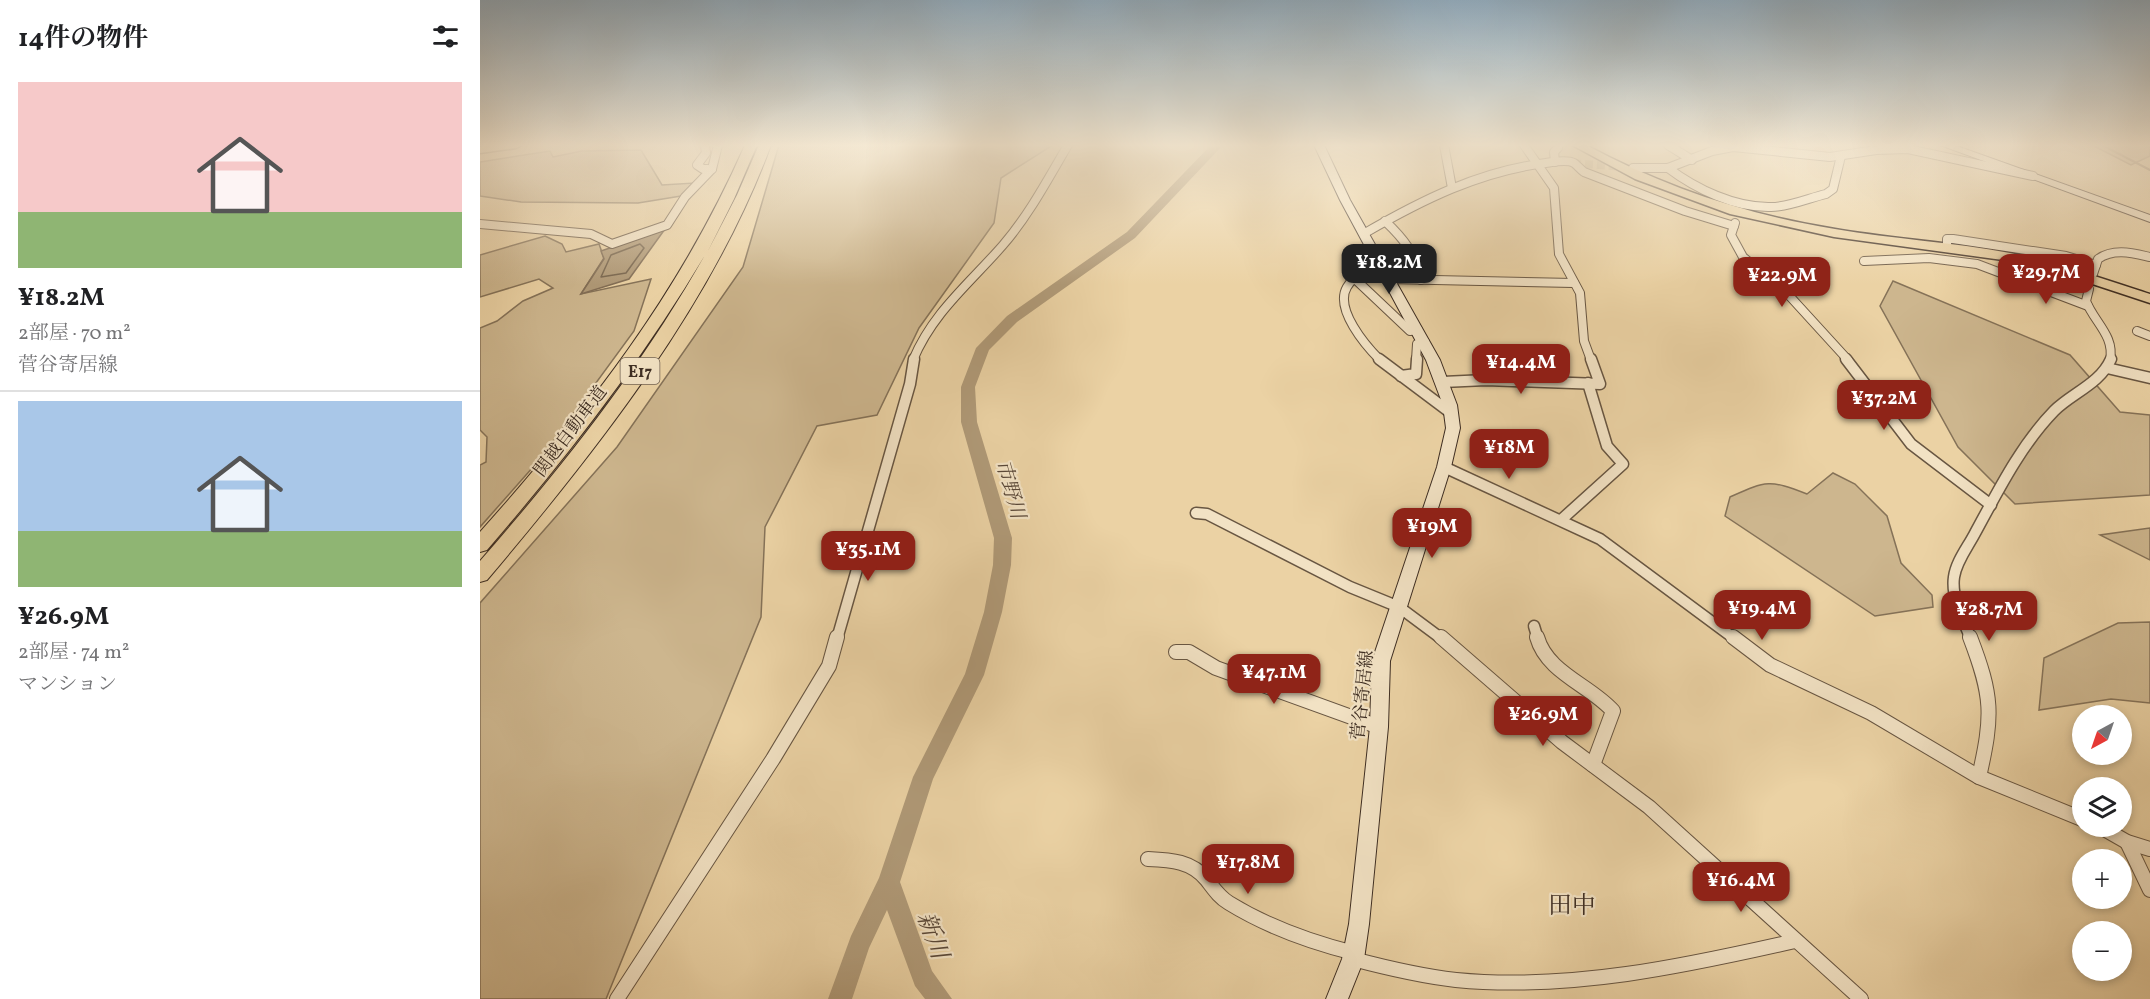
<!DOCTYPE html>
<html lang="ja">
<head>
<meta charset="utf-8">
<style>
	body { margin:0; font-family:Vollkorn,"Noto Serif JP",serif; background:#f6f6f6; color:#202124; height:100vh; display:flex; flex-direction:column; font-size:22px; white-space:nowrap }
	* { box-sizing:border-box; margin:0 }
	p { font-size:20px; color:#757577 }
	.icon { flex:none; width:33px; height:33px; fill:none; stroke:currentColor; stroke-width:2; stroke-linecap:round; stroke-linejoin:round }
	.map { position:relative; flex:1; overflow:hidden }
	.sheet { display:flex; flex-direction:column; background:#fff; width:480px }
	.sheet>* { flex:none }
	.needle { width:39px; rotate:220deg }
	.buttons { position:absolute; left:1592px; top:705px; display:grid; gap:12px }
	.buttons a { display:grid; place-items:center; width:60px; height:60px; border-radius:50%; background:#fff; box-shadow:0 3px 9px #0003; font-size:30px }
	.price { position:absolute; translate:-50% -51px; padding:0 14px; border-radius:12px; background:#8f2418; color:#fff; font-size:20px; line-height:39px; filter:drop-shadow(0 2px 3px #0008) }
	.price::after { content:''; position:absolute; left:50%; top:36px; width:18px; height:14px; margin-left:-9px; background:inherit; clip-path:polygon(0 0,100% 0,50% 100%) }
	.price.active { background:#222; color:#fff }
	ul { padding:0; list-style:none }
	li { display:grid; align-content:center; gap:12px; height:318px; padding:0 18px }
	li+li { border-top:2px solid #e0e0e0 }
	li span { display:grid; place-items:center; height:186px; border-radius:0px; color:#555 }
	li>.icon { margin-inline-start:auto }
	span .icon { width:108px; height:108px; fill:#fffc; stroke-width:1 }
	li b { font-size:26px }
	h2 { display:flex; justify-content:space-between; align-items:center; height:72px; padding:0 18px; font-size:26px }
	main { display:flex; flex:1; min-height:0 }
	.map>svg:first-child { display:block }
	.green { fill:#cdb68e; stroke:#857258; stroke-width:1.5 }
	.water { fill:#b09a78; stroke:#826e56; stroke-width:1.5 }
	.lines { fill:none; stroke-linecap:round; stroke-linejoin:round }
	.shore { stroke:#76644d; stroke-width:1.5 }
	.stream { stroke:#826e56; stroke-width:2 }
	.river { fill:#b09a78; fill-rule:evenodd }
	.street-tunnel { stroke:#c8b18a; stroke-width:8; stroke-dasharray:8 4; stroke-linecap:butt }
	.street-far2-casing { stroke:#685642; stroke-width:10 }
	.street-far1-casing { stroke:#685642; stroke-width:13 }
	.street-casing { stroke:#685642; stroke-width:16 }
	.secondary-casing { stroke:#3d2d22; stroke-width:2 }
	.primary-casing { stroke:#3d2d22; stroke-width:3 }
	.highway-casing { stroke:#3d2d22; stroke-width:2 }
	.street-far2 { stroke:#f2e2c4; stroke-width:8 }
	.street-far1 { stroke:#f2e2c4; stroke-width:10 }
	.street { stroke:#f2e2c4; stroke-width:14 }
	.secondary { fill:#f2e2c4; fill-rule:evenodd }
	.primary { fill:#ebd2a4; fill-rule:evenodd }
	.highway { fill:#ebd2a4; fill-rule:evenodd }
	.labels { text-anchor:middle; stroke-width:4.5; stroke-linejoin:round; paint-order:stroke }
	.shield { fill:#f2e2c4; stroke:#736353; stroke-width:1.5 }
	.shield-label { font-size:16px; font-weight:bold; fill:#3d2d22 }
	.street-label { font-size:18px; fill:#3d2d22; stroke:#f2e2c4 }
	.water-label { font-size:20px; font-style:italic; fill:#5a4838; stroke:#f2e2c4 }
	.near-neighbourhood-label { font-size:24px; fill:#3d2d22; stroke:#f2e2c4 }
	.near-water-label { font-size:24px; font-style:italic; fill:#5a4838; stroke:#f2e2c4 }
</style>
</head>
<body>
<main>
<section class="sheet">
<h2>14件の物件<svg class="icon" aria-label="filters" viewBox="0 0 24 24"><path d="M4 7h16M4 17h16"/><circle cx="9" cy="7" r="2"/><circle cx="15" cy="17" r="2"/></svg></h2>
<ul>
<li><span style="background:linear-gradient(#f6c9c9 70%,#8fb573 0)"><svg class="icon" aria-label="home" viewBox="0 0 24 24"><path d="M3 11l9-7 9 7M6 9v11h12V9"/></svg></span><div><b>¥18.2M</b><p>2部屋 · 70 m²</p><p>菅谷寄居線</p></div></li>
<li><span style="background:linear-gradient(#a9c7e8 70%,#8fb573 0)"><svg class="icon" aria-label="home" viewBox="0 0 24 24"><path d="M3 11l9-7 9 7M6 9v11h12V9"/></svg></span><div><b>¥26.9M</b><p>2部屋 · 74 m²</p><p>マンション</p></div></li>
</ul>
</section>
<div class="map">
<svg width="1670" height="999" viewBox="0 0 1670 999">
	<rect width="100%" height="100%" fill="#ebd2a4"/>
	<filter id="stains"><feTurbulence type="fractalNoise" baseFrequency=".00333" numOctaves="4"/><feColorMatrix values="0 0 0 0 .2 0 0 0 0 .09 0 0 0 0 .02 0 0 0 .5 -.17"/></filter>
	<radialGradient id="worn" r=".72"><stop offset=".6" stop-color="#630" stop-opacity="0"/><stop offset="1" stop-color="#630" stop-opacity=".3"/></radialGradient>
	<g class="green">
		<path d="M299,145H573L521,178L514,223L439,328L397,415L337,426L285,527L281,617L126,999H0V603L137,447L263,267Z"/>
		<path d="M1612,145H1670V156L1651,165Z"/>
		<path d="M161,150L182,185L214,183L201,196L158,203L41,202L0,196V162L70,151L73,157L102,151Z"/>
		<path d="M65,236L82,244L86,252L119,244L124,258L101,294L171,279L154,331L61,458L0,527V465L6,462L7,437L0,430V328L17,321L43,301L73,288L59,279L0,297V255Z"/>
		<path d="M1413,281L1590,355L1640,412L1670,415V495L1535,504L1478,447L1400,306Z"/>
		<path d="M1353,473L1375,484L1407,516L1421,563L1452,595L1453,607L1395,616L1245,516L1250,497C1286,481 1289,479 1327,494Z"/>
		<path d="M1670,528V560L1620,535Z"/>
		<path d="M1670,622V703L1631,699L1559,710L1564,658L1638,623Z"/>
	</g>
	<path class="water" d="M185,229L149,279L101,294L124,259L121,251Z"/>
	<g class="lines">
		<path class="shore" d="M160,244L164,248L146,273L121,277L131,255Z"/>
		<path class="stream" d="M1622,145L1670,170"/>
		<path class="river" d="M731,145H743L655,238L537,322L509,350L495,387L497,422L532,538L531,565L522,612L504,675L453,779L420,882L452,971L472,999H445L435,986L407,910L389,948L372,999H348L371,936L399,878L433,777L485,674L504,612L513,565L514,538L481,422V387L496,348L527,316L647,232Z"/>
		<path class="street-tunnel" d="M1093,163L1144,167"/>
		<defs>
			<g id="street-far2">
				<path d="M225,145L226,153L217,165L223,169H232"/>
				<path d="M964,145L972,188"/>
				<path d="M1044,145L1074,188L1079,254L1100,293L1104,341L1111,360"/>
				<path d="M1188,145L1212,160"/>
				<path d="M1075,162L1074,152L1078,148"/>
				<path d="M1153,168H1188L1232,151L1253,147L1350,157L1396,150L1428,149L1553,176"/>
				<path d="M1188,168C1216,189 1255,208 1291,207C1309,207 1329,198 1346,194L1353,189L1361,156"/>
				<path d="M905,221C924,239 936,254 941,280"/>
				<path d="M1255,223L1251,235L1263,257L1305,291L1368,360"/>
				<path d="M0,224L111,234L132,244L187,225L205,197L232,169L238,145"/>
				<path d="M885,233C942,200 1000,171 1066,163C1073,162 1087,159 1094,163C1097,165 1100,169 1104,172L1205,211L1254,226"/>
				<path d="M1467,248V239H1473L1586,256L1616,265"/>
				<path d="M897,257C887,267 874,275 867,287C854,309 886,346 900,360"/>
				<path d="M1384,261L1449,258L1497,264L1608,306"/>
				<path d="M1613,274L1618,259C1634,248 1652,253 1670,257"/>
				<path d="M875,279L930,331L938,330"/>
				<path d="M909,279L1094,283"/>
				<path d="M1609,289L1606,301C1614,322 1635,336 1630,360"/>
				<path d="M1657,331L1670,336"/>
				<path d="M433,360C453,312 490,283 523,245C549,215 568,179 588,145"/>
				<path d="M936,360L937,344L945,342"/>
			</g>
			<g id="street-far1">
				<path d="M899,359L971,413"/>
				<path d="M1366,359L1431,444L1511,505"/>
				<path d="M1627,368L1670,378"/>
				<path d="M921,376L936,374L937,359"/>
				<path d="M963,382L1006,380L1120,384L1111,359"/>
				<path d="M964,467L1120,539L1255,639"/>
				<path d="M716,513L727,514L870,587L919,607L962,639"/>
				<path d="M1081,520L1143,464L1127,446L1108,383"/>
				<path d="M1054,626L1058,639"/>
				<path d="M357,639L430,384L434,359"/>
				<path d="M1491,639C1483,620 1471,597 1474,577C1476,562 1487,548 1494,535C1517,493 1540,446 1574,411C1592,393 1620,384 1631,359"/>
			</g>
			<g id="street">
				<path d="M961,637L1082,742L1169,807L1381,999"/>
				<path d="M1057,637C1067,673 1110,685 1133,711L1113,765"/>
				<path d="M1253,637L1290,665L1391,713L1499,777L1602,819"/>
				<path d="M1490,637C1513,697 1513,715 1499,777"/>
				<path d="M696,652H709L736,668L899,727"/>
				<path d="M1619,826L1647,842L1670,849"/>
				<path d="M1647,842L1670,890"/>
				<path d="M668,859C691,860 712,861 727,880C734,889 739,897 749,903C788,927 830,942 874,953"/>
				<path d="M873,959C907,968 941,976 976,980C1089,991 1205,966 1315,941"/>
				<path d="M137,999L293,759L349,666L357,637"/>
			</g>
			<g id="secondary">
				<path d="M834,145H844L870,200L960,360L977,405L980,428L971,467L910,661L908,727L889,924L884,959L868,999H846L862,959L869,924L890,727L892,661L957,467L966,428L963,405L946,360L860,200Z"/>
				<path d="M1460,145H1474L1670,215V222Z"/>
			</g>
			<g id="primary">
				<path d="M13,145H42L36,148L0,153V147Z"/>
				<path d="M1092,145H1106C1184,187 1267,215 1355,229C1413,239 1472,242 1530,253C1578,263 1624,279 1670,294V303L1579,273L1530,261L1354,237L1250,214L1155,179Z"/>
			</g>
			<path id="highway" d="M265,145H277L254,199L228,251L257,195L279,145H291C232,305 116,451 7,580L0,582V561C84,465 162,366 225,255C162,361 87,457 7,550L0,552V532C108,411 199,295 265,145Z"/>
		</defs>
		<use href="#street-far2" class="street-far2-casing"/>
		<use href="#street-far1" class="street-far1-casing"/>
		<use href="#street" class="street-casing"/>
		<use href="#secondary" class="secondary-casing"/>
		<use href="#primary" class="primary-casing"/>
		<use href="#highway" class="highway-casing"/>
		<use href="#street-far2" class="street-far2"/>
		<use href="#street-far1" class="street-far1"/>
		<use href="#street" class="street"/>
		<use href="#secondary" class="secondary"/>
		<use href="#primary" class="primary"/>
		<use href="#highway" class="highway"/>
	</g>
	<linearGradient id="sky" x2="0" y2="1"><stop stop-color="#91aabb"/><stop offset="0.51" stop-color="#f6ebd6"/><stop offset="1" stop-color="#f6ebd6" stop-opacity="0"/></linearGradient>
	<rect width="1670" height="285" fill="url(#sky)"/>
	<g class="labels">
		<rect class="shield" x="140.5" y="358" width="39" height="26" rx="4.5"/>
		<g class="shield-label">
			<text x="160" y="377">E17</text>
		</g>
		<g class="street-label">
			<text transform="translate(90 431) rotate(-53)" y="6">関越自動車道</text>
			<text transform="translate(882 695) rotate(-84)" y="6">菅谷寄居線</text>
		</g>
		<g class="water-label">
			<text transform="translate(531 489) rotate(74)" y="7">市野川</text>
		</g>
		<g class="near-neighbourhood-label">
			<text x="1092" y="913">田中</text>
		</g>
		<g class="near-water-label">
			<text transform="translate(453 935) rotate(70)" y="8">新川</text>
		</g>
	</g>
	<rect width="100%" height="100%" filter="url(#stains)"/>
	<rect width="100%" height="100%" fill="url(#worn)"/>
</svg>
<div class="buttons">
<a><svg class="needle" viewBox="-14 -14 28 28"><path d="M0-13l5 13h-10z" fill="#e53935"/><path d="M0 13l5-13h-10z" fill="#757577"/></svg></a>
<a><svg class="icon" aria-label="layers" viewBox="0 0 24 24"><path d="M12 4l9 5-9 5-9-5zM3 14l9 5 9-5"/></svg></a>
<a>+</a>
<a>−</a>
</div>
<b class="price active" style="left:909px;top:295px">¥18.2M</b>
<b class="price" style="left:1566px;top:305px">¥29.7M</b>
<b class="price" style="left:1302px;top:308px">¥22.9M</b>
<b class="price" style="left:1041px;top:395px">¥14.4M</b>
<b class="price" style="left:1404px;top:431px">¥37.2M</b>
<b class="price" style="left:1029px;top:480px">¥18M</b>
<b class="price" style="left:952px;top:559px">¥19M</b>
<b class="price" style="left:388px;top:582px">¥35.1M</b>
<b class="price" style="left:1282px;top:641px">¥19.4M</b>
<b class="price" style="left:1509px;top:642px">¥28.7M</b>
<b class="price" style="left:794px;top:705px">¥47.1M</b>
<b class="price" style="left:1063px;top:747px">¥26.9M</b>
<b class="price" style="left:768px;top:895px">¥17.8M</b>
<b class="price" style="left:1261px;top:913px">¥16.4M</b>
</div>
</main>
</body>
</html>
